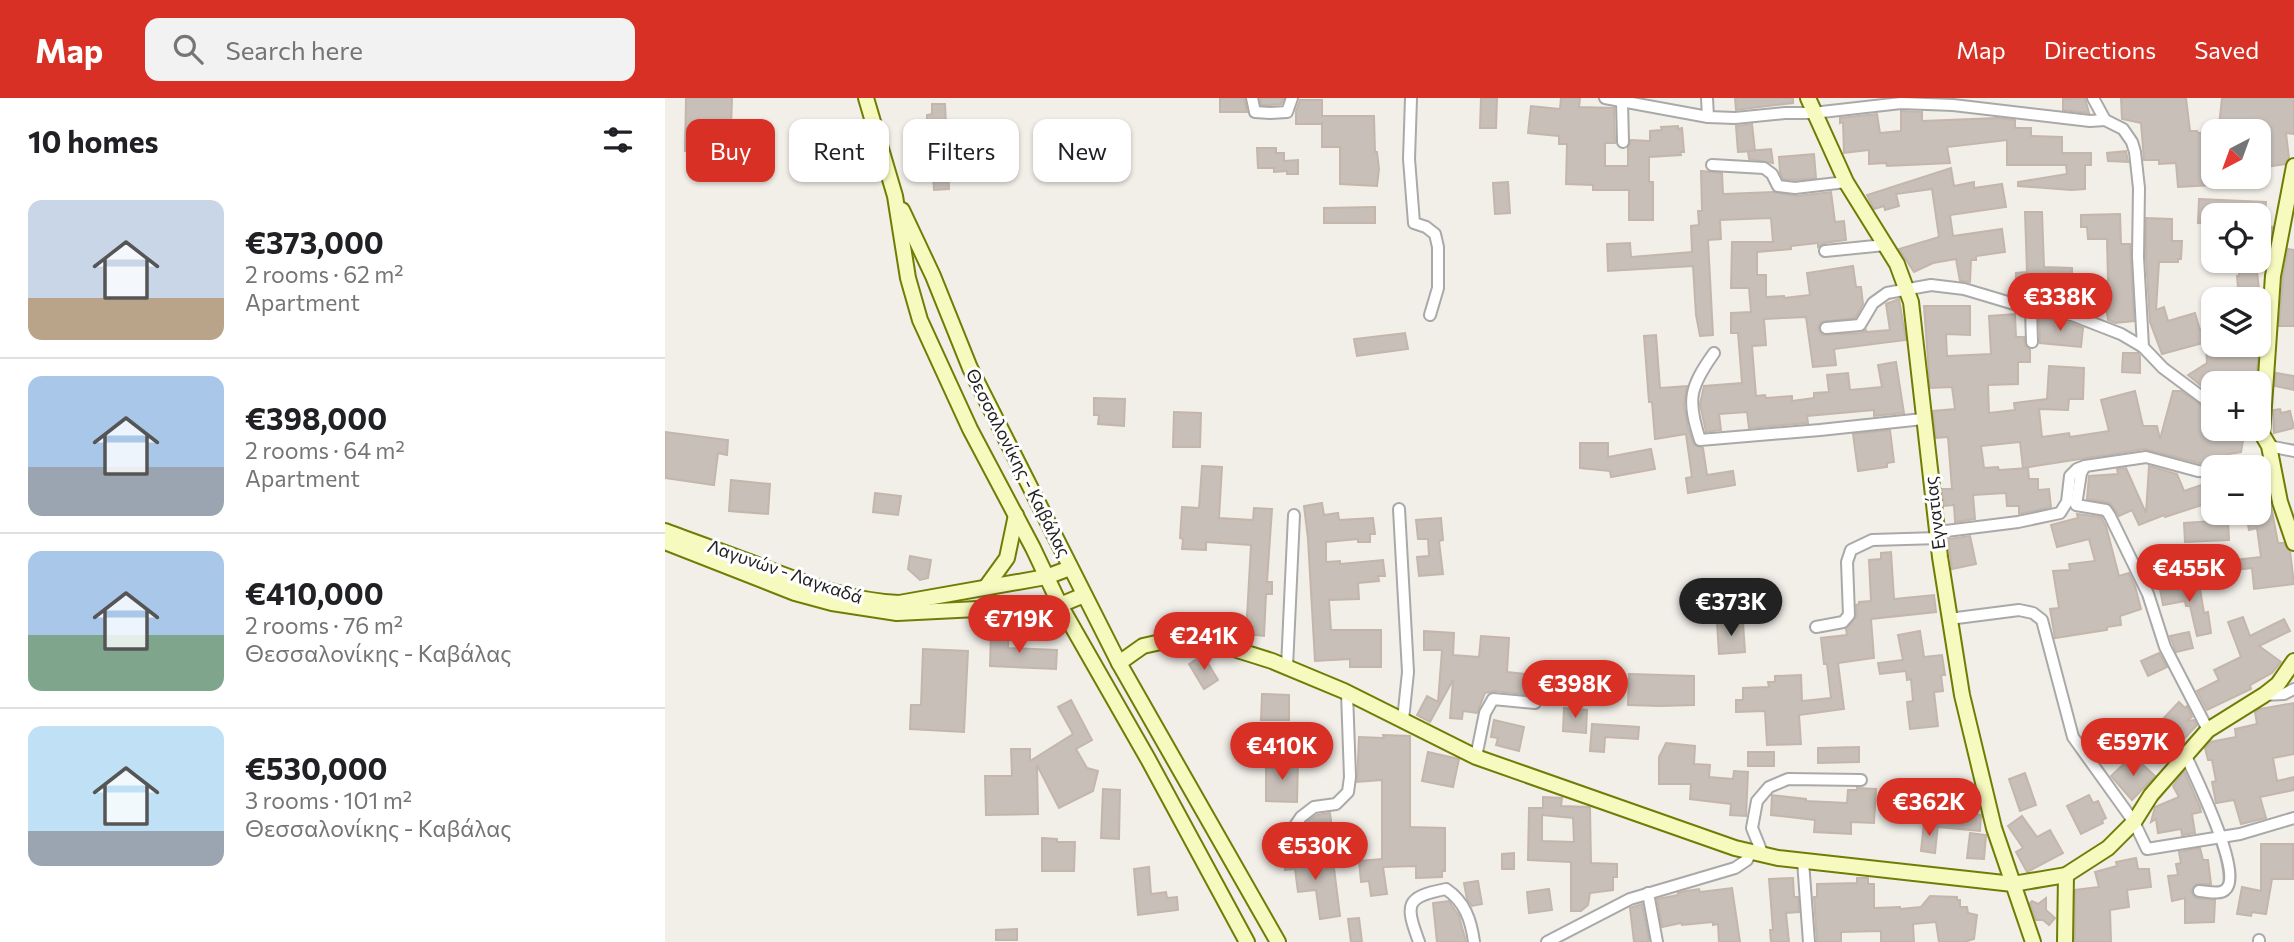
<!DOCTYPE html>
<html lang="en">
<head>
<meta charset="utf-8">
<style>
	body { margin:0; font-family:Commissioner,sans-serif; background:#f2f2f2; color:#202124; height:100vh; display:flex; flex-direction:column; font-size:26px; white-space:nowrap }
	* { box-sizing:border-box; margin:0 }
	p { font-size:23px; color:#757577 }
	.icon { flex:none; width:38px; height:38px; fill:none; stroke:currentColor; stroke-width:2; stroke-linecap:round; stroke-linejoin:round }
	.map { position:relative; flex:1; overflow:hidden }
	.drawer { display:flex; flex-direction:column; background:#fff; width:665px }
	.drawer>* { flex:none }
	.hud { position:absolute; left:21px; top:21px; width:665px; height:63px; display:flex; gap:14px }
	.needle { width:46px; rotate:221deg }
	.controls { position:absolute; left:1536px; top:21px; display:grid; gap:14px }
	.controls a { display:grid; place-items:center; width:70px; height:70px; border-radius:14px; background:#fff; box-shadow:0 2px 5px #0004; font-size:35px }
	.price { position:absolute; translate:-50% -60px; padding:0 16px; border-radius:24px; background:#d93025; color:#fff; font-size:23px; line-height:46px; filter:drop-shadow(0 2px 4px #0008) }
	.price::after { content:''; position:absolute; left:50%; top:42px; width:21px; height:16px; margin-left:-10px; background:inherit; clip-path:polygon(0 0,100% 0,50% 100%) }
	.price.on { background:#222; color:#fff }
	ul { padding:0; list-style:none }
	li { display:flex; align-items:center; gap:21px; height:175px; padding:0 28px }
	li+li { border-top:2px solid #e0e0e0 }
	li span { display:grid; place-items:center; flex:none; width:196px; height:140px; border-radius:14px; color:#555 }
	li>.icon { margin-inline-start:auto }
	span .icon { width:84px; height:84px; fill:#fffc; stroke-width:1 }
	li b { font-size:30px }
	h2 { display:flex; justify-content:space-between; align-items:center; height:84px; padding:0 28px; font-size:30px }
	.tag { padding:0 24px; border-radius:14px; background:#fff; box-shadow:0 2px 5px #0004; font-size:24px; line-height:63px }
	.tag.on { background:#d93025; color:#fff }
	header { display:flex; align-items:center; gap:42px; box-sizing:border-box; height:98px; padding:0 35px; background:#d93025; color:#fff }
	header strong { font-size:33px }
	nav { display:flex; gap:38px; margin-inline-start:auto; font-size:24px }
	.search { width:490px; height:63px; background:#f2f2f2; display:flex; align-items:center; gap:18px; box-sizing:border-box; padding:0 24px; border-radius:14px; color:#757577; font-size:26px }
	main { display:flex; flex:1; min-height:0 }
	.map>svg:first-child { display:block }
	.building { fill:#c7bfb8; stroke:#c4b6ab; stroke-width:2; fill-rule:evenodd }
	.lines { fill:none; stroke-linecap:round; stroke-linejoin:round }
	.street-casing { stroke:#a9a9a9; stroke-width:14 }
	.secondary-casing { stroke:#707d05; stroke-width:18 }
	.street { stroke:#fff; stroke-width:10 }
	.secondary { stroke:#f7fabf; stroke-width:14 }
	.labels { text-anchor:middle; stroke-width:6; stroke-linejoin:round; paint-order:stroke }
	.street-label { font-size:18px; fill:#222; stroke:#fff }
</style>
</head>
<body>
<header>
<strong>Map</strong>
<div class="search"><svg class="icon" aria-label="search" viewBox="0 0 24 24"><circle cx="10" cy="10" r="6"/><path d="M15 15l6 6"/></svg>Search here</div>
<nav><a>Map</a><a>Directions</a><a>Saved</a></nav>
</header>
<main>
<section class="drawer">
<h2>10 homes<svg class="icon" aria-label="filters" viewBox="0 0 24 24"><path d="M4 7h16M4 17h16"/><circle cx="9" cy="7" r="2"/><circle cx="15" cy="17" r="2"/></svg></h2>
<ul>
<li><span style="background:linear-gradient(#c9d6e8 70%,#b9a48a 0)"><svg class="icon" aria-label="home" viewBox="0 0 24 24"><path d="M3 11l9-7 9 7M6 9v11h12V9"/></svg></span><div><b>€373,000</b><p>2 rooms · 62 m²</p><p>Apartment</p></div></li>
<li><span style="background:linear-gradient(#a9c7e8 65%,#9aa5b1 0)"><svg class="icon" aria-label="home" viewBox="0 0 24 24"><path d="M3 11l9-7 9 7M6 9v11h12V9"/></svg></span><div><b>€398,000</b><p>2 rooms · 64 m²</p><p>Apartment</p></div></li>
<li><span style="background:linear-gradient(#a9c7e8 60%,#7fa58c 0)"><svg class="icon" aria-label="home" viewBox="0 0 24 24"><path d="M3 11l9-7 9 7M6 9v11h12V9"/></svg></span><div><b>€410,000</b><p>2 rooms · 76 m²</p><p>Θεσσαλονίκης - Καβάλας</p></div></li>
<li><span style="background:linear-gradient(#bfe0f5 75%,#9aa5b1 0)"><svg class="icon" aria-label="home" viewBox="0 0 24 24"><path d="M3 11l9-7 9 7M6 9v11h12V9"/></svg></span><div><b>€530,000</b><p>3 rooms · 101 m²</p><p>Θεσσαλονίκης - Καβάλας</p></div></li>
</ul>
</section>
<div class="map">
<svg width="1629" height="844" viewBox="0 0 1629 844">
	<rect width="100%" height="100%" fill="#f2efe9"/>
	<g class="building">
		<path d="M21,0H67L65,59H53V53H20Z"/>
		<path d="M555,0H579L582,14H555Z"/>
		<path d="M595,0H619L616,6L605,7H596Z"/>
		<path d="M816,0H832L831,30H815Z"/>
		<path d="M896,0H915L914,9L949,10L950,45H940V68H963V50L966,42L985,43V33L997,32L996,29L1013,28V31L1017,30L1019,54H1015L1016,57L984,59V84H988V122H964V92H928V87L901,86L902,46H894V38L863,35L866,8L895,11Z"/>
		<path d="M1070,0H1128V5L1071,12Z"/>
		<path d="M1420,0L1424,15L1398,12V1Z"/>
		<path d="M1456,0H1521L1525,33H1532L1533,35L1549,34V87L1513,89L1511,65L1494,66V62H1479L1476,25L1457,21Z"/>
		<path d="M1557,0H1629V36L1621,35L1624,60L1620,66L1594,70V25L1566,22V29L1554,28Z"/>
		<path d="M635,2H657V18H709L710,54H712L714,71L712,88L675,86V49H657V24V26H631V13Z"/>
		<path d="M267,6H280L284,91L269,92L265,29H262V17L267,16Z"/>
		<path d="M1236,13L1257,14V23L1333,20L1350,22V30H1366V38L1397,39V55H1426V67H1420V91L1406,92L1353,88V84L1402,76L1401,67H1342V42L1282,49L1285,65L1222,68L1221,65L1204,66V52L1179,55L1178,24L1175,25V20L1212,16L1215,35L1236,33Z"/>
		<path d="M1087,26L1090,53L1073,54L1071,28Z"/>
		<path d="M592,50H611V55H619V63L633,62V76H622V73L609,74V70H593Z"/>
		<path d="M1106,51L1108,65L1084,61L1083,53Z"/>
		<path d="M1461,53L1463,64L1443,63L1442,55Z"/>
		<path d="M1149,56L1151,80L1130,82L1118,81L1115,74L1114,59Z"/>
		<path d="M1286,70L1289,88L1309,84V90L1337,86L1341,109L1285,117L1288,138L1337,131L1340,154L1311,158V162H1306L1305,184L1295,183L1291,161L1268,165L1249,174L1234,151L1274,139L1267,91L1231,96L1234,108L1220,112L1219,108L1209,111L1202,97Z"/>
		<path d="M1036,73L1057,75L1058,96L1109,94L1131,98L1166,94L1170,124L1179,123L1181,142L1159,145L1153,149V145L1126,148V151L1092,154V177H1101V199L1119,198V200L1145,197L1142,175L1188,168L1191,189H1196L1198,206L1190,220L1156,224L1153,230L1157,237L1196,235L1201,232V234L1225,232L1221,206L1234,201L1241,242L1169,251L1171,267L1148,269L1141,219L1099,221L1101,247L1087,248L1091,298L1100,297L1101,300L1127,298V303L1149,300V295L1164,294L1162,277L1183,275L1185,292L1217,289L1213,267L1231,264L1239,315L1209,318V312L1142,318L1143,325L1084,330L1082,314L1054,316L1056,332L1041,334L1035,306L1039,288L1077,285L1073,235H1066V215L1086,214L1084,190H1066L1067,144H1108L1106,120L1055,122L1056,141L1043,142L1048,237L1035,238L1031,217L1028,168L943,173L942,146L965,145L966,159L1027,154L1026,128L1034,127L1033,113H1037Z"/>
		<path d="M843,84L845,115L830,116L828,85Z"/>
		<path d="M1534,101L1601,104L1600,117H1549V126L1533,125Z"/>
		<path d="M710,109V125H659V110Z"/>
		<path d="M1360,114H1377L1379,169L1407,170V209L1350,198L1351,175L1362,174Z"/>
		<path d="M1455,116L1456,146H1465L1469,223L1450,225L1443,222L1439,194H1431V184L1443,183L1442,141H1423L1422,129H1416V117Z"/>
		<path d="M1481,120L1507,121V143H1517L1516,161H1513V164H1494L1491,212L1499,209L1503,223L1530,215L1535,232L1549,231V242L1497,256L1485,224L1481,159Z"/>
		<path d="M1594,128L1608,129L1602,157L1594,156Z"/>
		<path d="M1623,151L1629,152V228H1614L1618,179Z"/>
		<path d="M1574,163H1591L1595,201H1574L1572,178H1574Z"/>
		<path d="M1259,208H1305V237L1281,236L1282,258L1326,256L1324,218L1350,216L1351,239H1359L1360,248L1365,251V264H1353V286L1323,287L1324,315L1350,312L1349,305L1382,301L1384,268L1419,270L1418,301H1404L1403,312L1374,311L1377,339L1404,335L1405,339L1444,333L1436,302L1470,293L1478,328H1492L1495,341L1508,293H1516L1549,316V331H1575L1579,337L1576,354L1563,356L1564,365L1553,367L1534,365L1480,351L1358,370L1355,344L1316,348L1319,370L1333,369L1334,372L1363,370L1364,381H1373V392L1384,391L1386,409L1354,416V408H1342L1341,395L1308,397L1310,421L1290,424L1289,407L1279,408L1277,395V391H1287L1283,339L1271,340L1268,313L1290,311L1287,289L1265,290Z"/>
		<path d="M1374,220L1405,225L1418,230L1416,249L1375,245Z"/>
		<path d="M740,235L743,251L692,258L689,241Z"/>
		<path d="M991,237L995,290L1022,288L1019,307L1023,330L1029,347L1038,350L1042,377L1068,373L1070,387L1023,395L1021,380L1027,379L1021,336L990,341L987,304H984L979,238Z"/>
		<path d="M1541,247H1589L1593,259L1591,283L1587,284L1586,278L1574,276L1559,285H1549V291L1544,294L1523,277L1542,265Z"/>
		<path d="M1458,255H1473L1475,258V275L1457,274Z"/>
		<path d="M1611,275L1629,278V292L1610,288Z"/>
		<path d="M429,300L460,301L459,328L433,326L434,317H429Z"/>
		<path d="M1615,311L1616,315L1625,313L1629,330L1609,335L1608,312Z"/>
		<path d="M509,314L536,315L535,349H508Z"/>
		<path d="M1225,332L1229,364L1222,365V369L1193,373L1188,336Z"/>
		<path d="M0,334L63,342L62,357L53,355L49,387L0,380Z"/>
		<path d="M915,345H943V359L986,351L990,371L946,379L945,373L915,370Z"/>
		<path d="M537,368L557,369L554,420L588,422L589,410L607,411L602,484H607V496H601L599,538L581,536L586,447L541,444V452L517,451L518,441L515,440L517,409L534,410Z"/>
		<path d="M1484,368L1512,376L1519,393L1545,384L1549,403L1500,419L1499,417L1474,427L1467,412L1454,418L1445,405L1422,401L1424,378L1453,376L1452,371L1461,370L1481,415Z"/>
		<path d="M1594,376H1600L1613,445H1619L1625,453L1629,486L1589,491L1587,470L1571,472L1570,462L1596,459L1592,430L1584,432L1581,415H1594Z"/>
		<path d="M66,382L105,386L103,416L64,413Z"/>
		<path d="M210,395L236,398L233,417L208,414Z"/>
		<path d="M657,405L659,417L673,415L674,422L708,420L710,436H705V444H693V441L661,444V464L675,463V466L718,462L720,478H713L714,483L693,485L694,501L664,502L666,532H716V569H685V561L650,563L643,441L639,408Z"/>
		<path d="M1412,416L1436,419L1441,428L1454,478L1464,475L1470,488L1476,511L1455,518L1456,527L1442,529V532L1390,540L1385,511L1394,510L1388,473L1405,472L1404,466L1430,463L1424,441L1392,449L1386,427L1413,420Z"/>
		<path d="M776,420L778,442L774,443L778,476L754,478L752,459L764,458L763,441H753L751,422Z"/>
		<path d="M1563,422L1564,442L1520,444L1519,425Z"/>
		<path d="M1305,438L1311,466L1287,471L1283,441Z"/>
		<path d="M1226,454L1229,501L1269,497L1271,514L1206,521L1209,560L1173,565L1179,611L1134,617L1136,646L1102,647L1100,613L1071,614V602H1078V590L1104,589L1103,584H1110V578L1136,577L1137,603L1166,600L1162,566H1159L1156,540L1182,537L1181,531L1192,518L1191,507L1194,506V504L1206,503L1204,462L1216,461V455Z"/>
		<path d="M245,458L266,462L263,480L255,482L243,471Z"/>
		<path d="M1534,485L1539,515L1543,514L1546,535L1532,538L1525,508H1521L1520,503L1498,507L1495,491Z"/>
		<path d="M1578,519L1585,538L1619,521L1625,533L1594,548L1616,564L1607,575L1585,587L1586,591L1542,612L1532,593L1554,582L1549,572L1576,559L1563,524Z"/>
		<path d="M1078,524L1080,554L1054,556L1052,525Z"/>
		<path d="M759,533L789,535L788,557L814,559L816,538L844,540L842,574L870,577L867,597L829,593L820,595L812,615L798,613L797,621L785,620L788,582L765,624L752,617L762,598L773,604L777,552H759Z"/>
		<path d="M1255,533L1259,559L1277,557L1280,577H1276L1278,593L1269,594L1273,628L1245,631L1242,604L1248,603L1246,581L1242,582L1241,573L1215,576L1213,565L1238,562L1233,537Z"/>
		<path d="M326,534L344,535L343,550L392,552L391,571L325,568Z"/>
		<path d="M1524,534L1528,550L1511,554L1505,538Z"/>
		<path d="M258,551L303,553L299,634L245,631L246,607H256Z"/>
		<path d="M1494,555L1502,569L1483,578L1476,563Z"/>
		<path d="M538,557L553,582L539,591L524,566Z"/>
		<path d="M898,569L911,570L909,591L896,589Z"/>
		<path d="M964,576L1029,578V607L995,608L963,607Z"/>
		<path d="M597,596L624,597V622H596Z"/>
		<path d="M406,602L427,642L411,651L422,670L433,673L428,693L394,710L372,667L373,716L321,717L320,678H347L346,651H365V663L408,636L393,609Z"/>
		<path d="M1514,604L1520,610L1522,608L1527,619L1521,623L1529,622L1532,627L1516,644L1495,624Z"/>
		<path d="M1629,605V656L1608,660L1612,683L1629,679V692L1595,699L1601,720L1576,726L1569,702L1551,705L1547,684L1551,683L1547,662H1543L1540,650L1545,644L1571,639L1570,631L1592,626L1590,614L1595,611Z"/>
		<path d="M899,610L922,612L921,635L898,633Z"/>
		<path d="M829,622L859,629L854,653L831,647L833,640L826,639Z"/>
		<path d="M927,626L974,629L973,641L940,639L939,654L925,653Z"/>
		<path d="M718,637L745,638V729L780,730V773H777V779L751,780V768L718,769L722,796L706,798L704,783L696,784L694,763L717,761V682L692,684L694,639L719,640Z"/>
		<path d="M1001,645L1030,648L1029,666L1045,667L1044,679L1068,681L1069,673L1083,674L1081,718L1065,717L1066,706L1025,701L1026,686H994V659Z"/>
		<path d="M1194,649V664L1153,665V650Z"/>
		<path d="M763,654L794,661L788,689L757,683Z"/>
		<rect x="1083" y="654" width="26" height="14"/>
		<path d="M1464,661L1472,669L1476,665L1490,678L1467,702L1446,678Z"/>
		<path d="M608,663H633L632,704L601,703V670H608Z"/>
		<path d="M1519,673L1535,709L1536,714L1527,716L1530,735L1517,737L1516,731L1493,735L1491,721L1486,724L1490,709L1514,699L1508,688Z"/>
		<path d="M1360,675L1371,707L1355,713L1344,681Z"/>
		<path d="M1192,690L1211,691L1209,725L1186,724V736L1149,734L1150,722L1106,717L1107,697L1141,701V703L1182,705L1183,692H1192Z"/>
		<path d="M438,691L455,692L454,741L436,740Z"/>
		<path d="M1424,697L1428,705L1433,703L1441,720L1437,722L1438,725L1416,736L1402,708Z"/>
		<path d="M878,699L897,700L896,708L925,709L926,765L952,766V779H948V792L925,795L923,807L916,813H906V764L863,762L864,710H878ZM877,717L908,720L909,744L877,743Z"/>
		<path d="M1275,712L1316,717L1315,733L1273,729Z"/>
		<path d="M665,715L669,746L641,750L638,729L644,728L643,723L652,717Z"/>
		<path d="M1357,718L1372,739L1385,732L1398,755L1362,774L1351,754L1358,750L1343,728Z"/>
		<path d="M1259,724L1273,726L1270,755L1256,753Z"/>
		<path d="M1305,735L1321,737L1319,761L1302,760Z"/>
		<path d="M377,740L392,741V744H410L409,773H377Z"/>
		<path d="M640,745L645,773L669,770L675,818L655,821L651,792L633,794L630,771L620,772L619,760L630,759L628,746Z"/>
		<path d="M1596,746H1628V781H1607L1601,816L1587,814L1586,818L1572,816L1577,789L1596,793Z"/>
		<path d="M1535,750L1538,762H1543L1546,786H1531L1526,793L1530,800L1550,802L1549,824L1520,825V800L1507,803L1503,778L1513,777L1511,766L1516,765L1514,754Z"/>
		<path d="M849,755V771H837V756Z"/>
		<path d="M1471,760L1473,771H1484L1486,789L1462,792L1464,809L1445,812L1446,844H1410V792L1434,789L1430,774L1452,768L1451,764Z"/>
		<path d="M484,769L486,796L501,794L502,800L512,799L513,812L473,817L469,771Z"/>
		<path d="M1128,780L1129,799H1133L1134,814L1121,815L1124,844H1106L1105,832H1108L1104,781Z"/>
		<path d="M1192,780H1203V786H1209V810L1235,809V811L1256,809L1265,798L1292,799V802H1295V809H1302L1303,815L1312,817L1309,841L1299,844H1274L1271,824L1248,826L1249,844H1216V833L1176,834V844H1152L1149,799H1152V786L1192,785Z"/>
		<path d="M813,783L817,806L807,808L802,801L799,785Z"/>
		<path d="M1067,790L1075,844H1054L1053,826L1048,827V824L1017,827L1016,825L997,829L992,801L1013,797V795L1021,793L1034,791L1035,794Z"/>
		<path d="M884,791L887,812L864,815L862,794Z"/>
		<path d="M1381,800V812L1390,820L1384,827L1378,822H1371L1365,805L1367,803L1373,806Z"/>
		<path d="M784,803L794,818L801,844H772L768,805Z"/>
		<path d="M977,806L984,842L983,844H969L965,810Z"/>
		<path d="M694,820L697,844H686L683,821Z"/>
		<path d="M352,831V842H331V832Z"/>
	</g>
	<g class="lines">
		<defs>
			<g id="street">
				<path d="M587,0L590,14L605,15L622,14L627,0"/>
				<path d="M746,0L744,61L749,125L761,129L770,136L773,149V190L765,217"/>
				<path d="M940,0L1043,19L1070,20L1120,15H1148L1236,5L1288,7L1425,23L1440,22"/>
				<path d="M1042,0L1043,19"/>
				<path d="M1428,0L1440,22L1458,31L1467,44L1470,54L1474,90L1473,159L1478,249"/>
				<path d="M957,4L958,44"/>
				<path d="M1047,67L1099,70L1107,76L1113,88L1130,90L1181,84"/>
				<path d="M1160,153L1220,147"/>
				<path d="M1366,211L1367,244"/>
				<path d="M1161,230L1195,227L1208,205L1222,195L1266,187L1299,191L1366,211L1407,217L1456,236L1478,249L1498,270L1549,308"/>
				<path d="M1049,255C1024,290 1022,302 1035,342L1155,332L1258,321"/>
				<path d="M1583,331L1597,336"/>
				<path d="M1604,348L1629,353"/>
				<path d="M1420,368L1416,375L1411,407L1441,412L1445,418L1483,496L1500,549L1543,632"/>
				<path d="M1585,369L1607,367"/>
				<path d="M734,411L743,574L738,622"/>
				<path d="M1273,434L1353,424L1395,415L1402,404L1405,378L1412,371L1420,368L1481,359L1533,373L1549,374"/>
				<path d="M1284,521L1354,512L1368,515L1377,522L1408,639L1469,724L1482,751L1575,736L1629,720"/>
				<path d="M1151,529L1178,524L1184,517L1182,464L1186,452L1207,442L1274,440"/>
				<path d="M622,569L629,417"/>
				<path d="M1599,597L1619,596L1629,591"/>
				<path d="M1520,656C1529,676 1580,778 1560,792C1554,797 1541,793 1534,793"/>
				<path d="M811,659L820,615L828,601L870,605"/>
				<path d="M627,732L636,719L649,709L671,706L683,694L685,679L682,595"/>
				<path d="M1098,757L1087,730L1092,703L1104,689L1123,681L1196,682"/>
				<path d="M1138,763L1144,844"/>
				<path d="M983,795L992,844"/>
				<path d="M1594,842V844"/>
				<path d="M754,844C740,806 740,799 781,791C800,804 806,822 809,844"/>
				<path d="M882,844L965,801L1070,770L1082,762L1086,754"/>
			</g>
			<g id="secondary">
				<path d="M201,0L230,98L243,180L255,222L305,331L368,450L395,507L483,661L582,844"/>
				<path d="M1143,0L1181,84L1232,166L1246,204L1275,459L1297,597L1329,730L1368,844"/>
				<path d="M1629,68L1608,178L1597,336L1604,348L1615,404L1629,445"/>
				<path d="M237,112L268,178L305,270L454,565L613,844"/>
				<path d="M0,433C29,444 58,454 87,465C135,483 182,503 234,505L381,479L405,470"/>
				<path d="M0,444L130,495L167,505L232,515L395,507L419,497"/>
				<path d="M321,489L342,460L351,417"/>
				<path d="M454,565L478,548L509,541L550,545L607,563L679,593L811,659L1070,750L1113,760L1348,786L1401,777L1443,750L1469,724L1486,697L1543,632L1599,597L1613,586L1629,563"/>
				<path d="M1400,844L1401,777"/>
			</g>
		</defs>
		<use href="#street" class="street-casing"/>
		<use href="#secondary" class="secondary-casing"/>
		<use href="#street" class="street"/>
		<use href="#secondary" class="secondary"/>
	</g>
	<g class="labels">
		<g class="street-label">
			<text transform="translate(353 365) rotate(63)" y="6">Θεσσαλονίκης - Καβάλας</text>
			<text transform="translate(1270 415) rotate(-97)" y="6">Εγνατίας</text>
			<text transform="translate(120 474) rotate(19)" y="6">Λαγυνών - Λαγκαδά</text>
		</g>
	</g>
</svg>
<div class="controls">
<a><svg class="needle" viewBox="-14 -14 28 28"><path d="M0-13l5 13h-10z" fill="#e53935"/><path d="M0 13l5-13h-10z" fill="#757577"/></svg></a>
<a><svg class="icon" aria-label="locate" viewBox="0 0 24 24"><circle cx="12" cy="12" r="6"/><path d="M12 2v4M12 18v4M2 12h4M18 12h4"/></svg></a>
<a><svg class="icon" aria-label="layers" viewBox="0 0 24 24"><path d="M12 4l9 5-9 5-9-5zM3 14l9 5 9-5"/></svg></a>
<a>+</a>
<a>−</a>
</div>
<b class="price" style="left:1395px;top:235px">€338K</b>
<b class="price" style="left:1524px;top:506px">€455K</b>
<b class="price on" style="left:1066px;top:540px">€373K</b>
<b class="price" style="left:354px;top:557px">€719K</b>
<b class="price" style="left:539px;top:574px">€241K</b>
<b class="price" style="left:910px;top:622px">€398K</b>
<b class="price" style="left:1468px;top:680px">€597K</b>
<b class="price" style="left:617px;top:684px">€410K</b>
<b class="price" style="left:1264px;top:740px">€362K</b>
<b class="price" style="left:650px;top:784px">€530K</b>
<div class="hud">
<a class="tag on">Buy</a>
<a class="tag">Rent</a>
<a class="tag">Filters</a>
<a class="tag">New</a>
</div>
</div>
</main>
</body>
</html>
